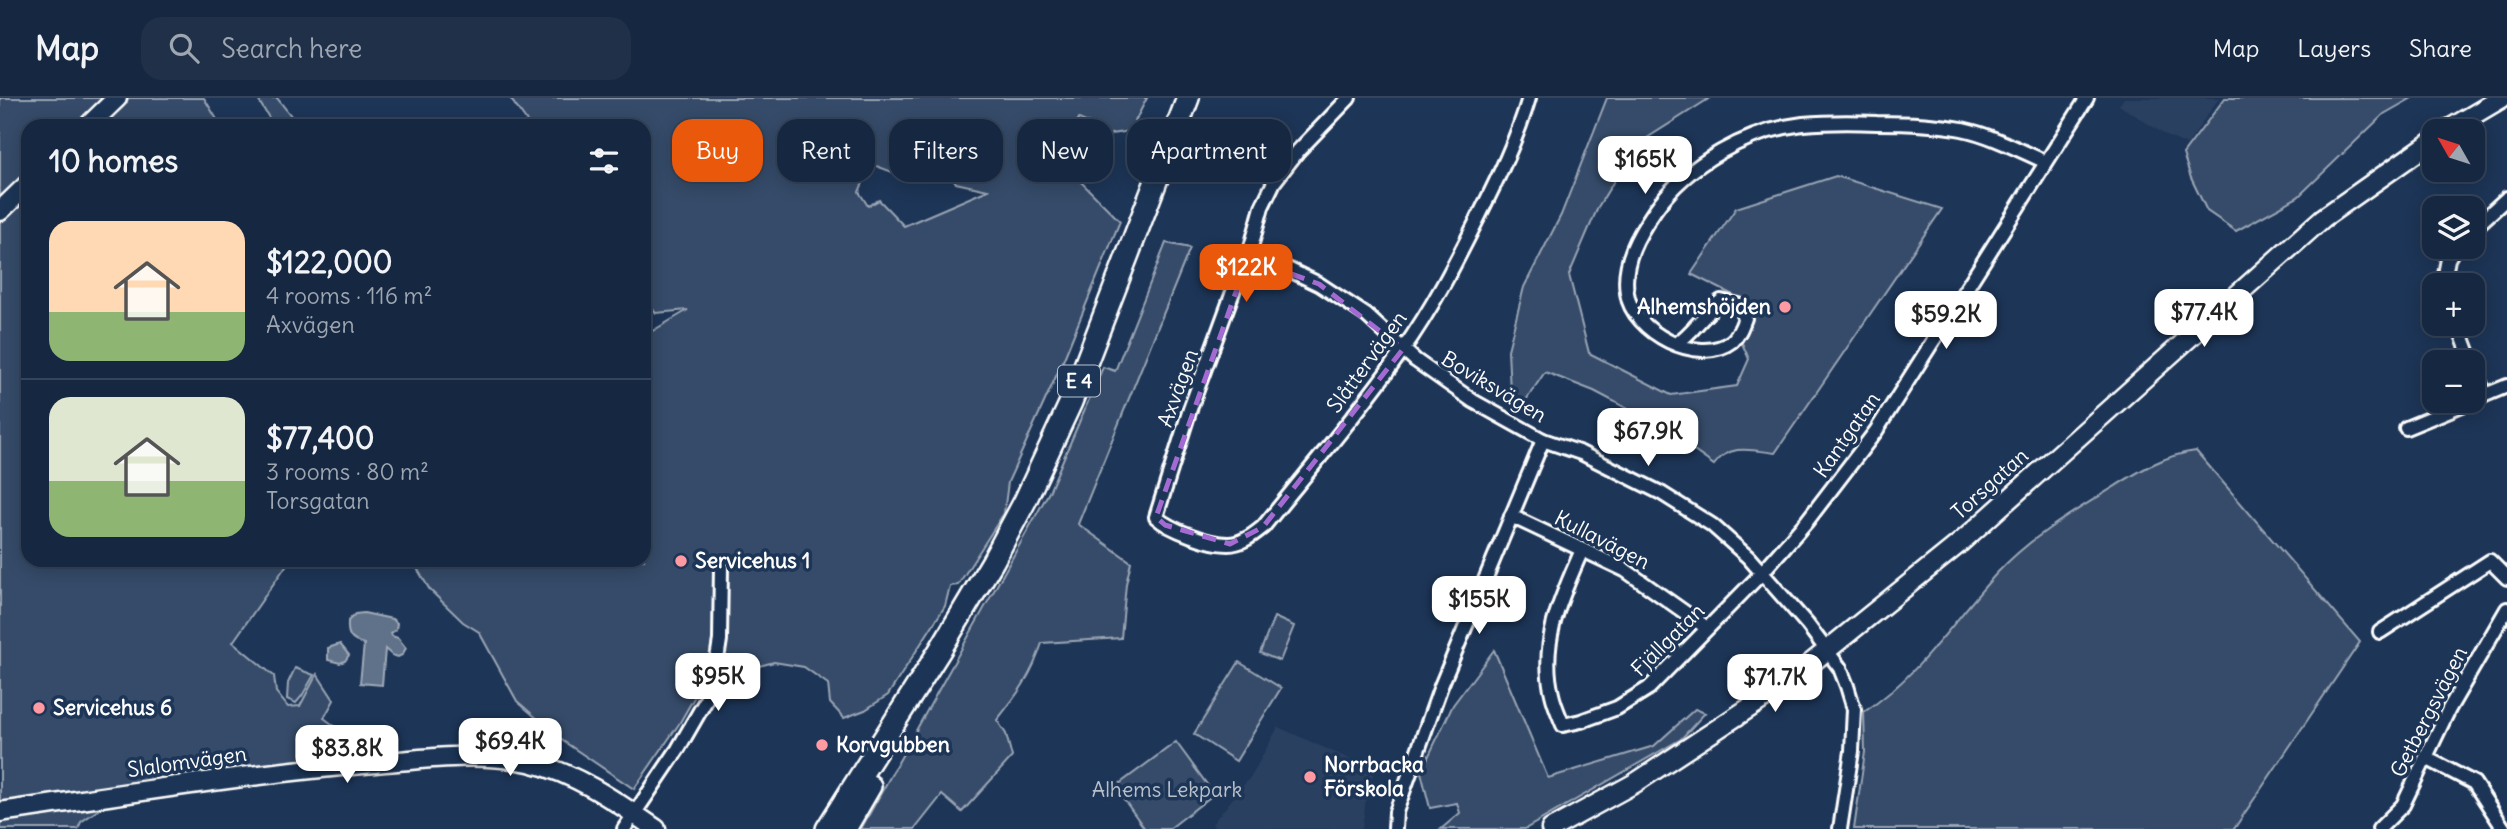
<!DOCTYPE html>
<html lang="en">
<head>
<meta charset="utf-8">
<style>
	body { margin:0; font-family:Delius,sans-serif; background:#1f3048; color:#f1f3f6; height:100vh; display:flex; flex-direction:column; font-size:26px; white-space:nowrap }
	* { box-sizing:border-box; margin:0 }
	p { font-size:23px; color:#9ea6b1 }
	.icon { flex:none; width:38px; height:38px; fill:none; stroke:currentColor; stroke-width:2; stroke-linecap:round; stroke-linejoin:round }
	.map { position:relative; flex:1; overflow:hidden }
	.drawer { position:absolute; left:21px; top:21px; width:630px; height:448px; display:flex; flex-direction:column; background:#162841; border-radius:21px; box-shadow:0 4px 18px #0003,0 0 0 2px #35445a }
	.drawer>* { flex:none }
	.guide { position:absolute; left:672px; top:21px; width:665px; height:63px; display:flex; gap:14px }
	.needle { width:46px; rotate:309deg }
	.fabs { position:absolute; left:2422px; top:21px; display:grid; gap:14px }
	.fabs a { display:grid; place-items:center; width:63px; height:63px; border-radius:14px; background:#162841; box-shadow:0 4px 18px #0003,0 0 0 2px #35445a; font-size:35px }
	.price { position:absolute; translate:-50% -60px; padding:0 16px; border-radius:14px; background:#fff; color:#222; font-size:23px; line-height:46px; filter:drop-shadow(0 2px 4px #0008) }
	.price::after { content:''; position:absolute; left:50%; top:42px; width:21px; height:16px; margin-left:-10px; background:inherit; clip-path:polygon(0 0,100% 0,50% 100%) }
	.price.on { background:#ea580c; color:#fff }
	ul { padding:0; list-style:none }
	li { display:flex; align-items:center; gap:21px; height:175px; padding:0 28px }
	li+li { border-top:2px solid #35445a }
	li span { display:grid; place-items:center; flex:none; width:196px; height:140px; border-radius:21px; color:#555 }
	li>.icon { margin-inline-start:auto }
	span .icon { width:84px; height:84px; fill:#fffc; stroke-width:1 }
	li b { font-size:30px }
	h2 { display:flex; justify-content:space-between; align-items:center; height:84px; padding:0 28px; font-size:30px }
	.tag { padding:0 24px; border-radius:21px; background:#162841; box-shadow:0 4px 18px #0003,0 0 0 2px #35445a; font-size:24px; line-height:63px }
	.tag.on { background:#ea580c; color:#fff }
	header { display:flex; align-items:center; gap:42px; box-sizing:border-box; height:98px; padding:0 35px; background:#162841; border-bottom:2px solid #35445a }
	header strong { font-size:33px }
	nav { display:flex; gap:38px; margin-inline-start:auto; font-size:24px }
	.search { width:490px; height:63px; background:#1f3048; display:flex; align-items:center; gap:18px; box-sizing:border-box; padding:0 24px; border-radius:21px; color:#9ea6b1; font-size:26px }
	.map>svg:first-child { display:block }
	.built { fill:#2a4161 }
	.green { fill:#364b69; stroke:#9aa5b4; stroke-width:2; fill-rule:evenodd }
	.water { fill:#617289; stroke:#a0aab8; stroke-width:2 }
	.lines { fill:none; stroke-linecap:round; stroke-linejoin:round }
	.street-casing { stroke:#fff; stroke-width:18 }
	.secondary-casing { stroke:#fff; stroke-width:23 }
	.highway-casing { stroke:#fff; stroke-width:26 }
	.street { stroke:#1d3557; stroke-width:12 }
	.secondary { stroke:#1d3557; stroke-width:18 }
	.highway { stroke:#1d3557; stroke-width:21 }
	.marked { fill:none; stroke:#a36bd2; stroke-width:5; stroke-dasharray:14 9; stroke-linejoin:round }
	.poi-dot { fill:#ff9aa2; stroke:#1d3557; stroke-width:2.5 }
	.labels { text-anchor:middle; stroke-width:7; stroke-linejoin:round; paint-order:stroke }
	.shield { fill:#1d3557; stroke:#bbc2cd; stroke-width:2 }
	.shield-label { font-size:19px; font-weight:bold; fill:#fff }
	.poi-label { font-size:21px; font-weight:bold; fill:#fff; stroke:#1d3557; text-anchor:start }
	.street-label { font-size:21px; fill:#fff; stroke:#1d3557 }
	.park-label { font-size:21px; fill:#b9c0ca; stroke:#1d3557 }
</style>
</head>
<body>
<header>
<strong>Map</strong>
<div class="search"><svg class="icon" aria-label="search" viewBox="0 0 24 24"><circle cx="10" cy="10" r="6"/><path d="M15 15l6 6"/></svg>Search here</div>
<nav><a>Map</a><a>Layers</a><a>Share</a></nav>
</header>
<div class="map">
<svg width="2507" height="731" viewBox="0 0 2507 731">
	<rect width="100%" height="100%" fill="#1d3557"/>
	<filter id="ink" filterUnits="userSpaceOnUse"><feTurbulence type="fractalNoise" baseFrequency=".0143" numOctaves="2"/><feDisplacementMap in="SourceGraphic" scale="14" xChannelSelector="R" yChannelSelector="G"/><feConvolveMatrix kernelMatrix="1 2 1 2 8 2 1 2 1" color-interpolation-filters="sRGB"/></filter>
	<g filter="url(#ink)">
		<g class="built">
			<path d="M2124,0H2219L2187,47L2167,38L2119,7Z"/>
			<path d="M1278,629L1374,672L1366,701L1362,731H1216L1212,726L1252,677Z"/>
		</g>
		<g class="green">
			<path d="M0,0H204L221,28H28V462H290L233,544L274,578L276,594L288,609L300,608L317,576L334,602L324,620L382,664L121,696L81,724L78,731H0Z"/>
			<path d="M257,0H277L299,28H274Z"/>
			<path d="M510,0H1147L1130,33L1111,36L1088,81L1081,73L1095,28L1079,21L1062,47L1050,53L1120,123L1063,263L1008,384L1004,415L958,487L950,488L945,508L888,597L865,612L844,620L830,605L828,586L804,569L774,564L748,571L733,567L707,577L679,626L634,691L563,643L517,603L479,534L463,524L430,492L412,462H644V238L688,212L656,215L644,199V28H530ZM942,61L956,85L988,92L904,128L879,102L868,108L859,94L871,66L911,81Z"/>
			<path d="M1607,0H1710L1636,47L1598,109L1569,177L1589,255L1671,297L1737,288L1749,261L1741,243L1753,218L1749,205L1691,176L1736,110L1836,78L1942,111L1775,355C1751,352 1730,345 1714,367L1653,324L1594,293L1545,274L1524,305L1510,294L1508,252L1524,189L1561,117Z"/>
			<path d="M2225,0H2412L2384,16L2298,99L2236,133L2207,113L2191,80L2183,56Z"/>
			<path d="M1166,145L1190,150L1078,426L1131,464L1126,486L1121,540L1042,545C1032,577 1018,596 997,622L1006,636L1012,659L962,714L942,697L915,731H861L1049,394L1103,269L1115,273Z"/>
			<path d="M2196,353L2360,544L2234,731H1854L1865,654L1864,614C1919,578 1953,523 1997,475C2030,440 2068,417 2109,392C2136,375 2163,357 2196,353Z"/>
			<path d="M1274,519L1294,528L1280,563L1260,555Z"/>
			<path d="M1494,552L1548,680L1654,648L1695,611L1705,615L1681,641L1525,731H1441L1460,715L1457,705L1430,710L1421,674L1453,607Z"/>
			<path d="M1239,564L1281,590L1236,663L1194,636Z"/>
			<path d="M295,570L314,577L302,598L296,605L287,601L288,585Z"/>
			<path d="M1176,644L1214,696L1169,731H1145L1115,689Z"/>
		</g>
		<g class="water">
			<path d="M364,515L392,521L397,525L396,532L391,535L392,538L398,540L406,550L402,557L398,559L392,557L385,551L382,587L360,585L364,546C350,543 347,537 348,523L355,516Z"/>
			<path d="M340,546L349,557L345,563L340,565L328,562V550Z"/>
		</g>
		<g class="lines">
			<defs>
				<g id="street">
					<path d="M1349,0L1298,53L1274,84L1262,109L1248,160L1237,183L1190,311L1156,419C1170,432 1209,446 1228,446C1242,446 1253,437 1263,429C1310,371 1359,314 1402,253C1432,211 1456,164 1479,118C1498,80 1517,41 1529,0"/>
					<path d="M2473,131L2507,100"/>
					<path d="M1248,160L1279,167L1319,186L1366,217L1415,262L1473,303L1543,342L1581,355L1661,395L1712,427L1748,459L1807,526L1840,570L1847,588L1854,611L1852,653L1840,731"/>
					<path d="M2443,187L2448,161L2455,149"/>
					<path d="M2458,226L2472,264"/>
					<path d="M1676,246C1694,234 1703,216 1721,203L1739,207L1745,220C1742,228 1739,237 1732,243C1699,269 1632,234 1627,195C1622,164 1638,137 1655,112C1688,65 1747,33 1803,26C1827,24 1853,24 1877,25C1905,25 1934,26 1962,31C1991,37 2019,52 2046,64"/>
					<path d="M2473,268L2485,297"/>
					<path d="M2473,302L2507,288"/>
					<path d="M2406,330L2472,303"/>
					<path d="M1511,418L1625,472L1707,530"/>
					<path d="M1582,452C1562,498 1539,544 1552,596C1554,606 1559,617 1563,627L1581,623L1617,610L1649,590L1758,479L1807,423L1876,333L2087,0"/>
					<path d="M2380,534L2490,463L2507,480"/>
					<path d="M2426,660L2474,685L2504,731"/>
					<path d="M624,731L678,651L705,604L714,580L720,542L721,468"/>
					<path d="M1395,731L1396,714L1441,588L1543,342"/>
					<path d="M2379,731L2403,707L2449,611L2507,511"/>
				</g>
				<g id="secondary">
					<path d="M88,28L117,0"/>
					<path d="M2446,33L2502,0"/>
					<path d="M0,113L28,86"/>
					<path d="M0,714C125,696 250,675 375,665C425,661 480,653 529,664C576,675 617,704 656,731"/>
					<path d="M1551,731L1635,685L1784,587L1961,444L2323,120L2434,42"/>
				</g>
				<g id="highway">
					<path d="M827,731L940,552L993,463L1025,403L1071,304L1188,0"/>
					<path d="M845,731L870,688"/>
				</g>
			</defs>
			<use href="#street" class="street-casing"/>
			<use href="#secondary" class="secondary-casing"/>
			<use href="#highway" class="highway-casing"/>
			<use href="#street" class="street"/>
			<use href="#secondary" class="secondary"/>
			<use href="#highway" class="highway"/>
		</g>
	</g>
	<path class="marked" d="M1248,160L1319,186L1403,251L1263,429L1230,446L1165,427L1156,419Z"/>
	<g class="poi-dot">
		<circle cx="1785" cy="209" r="7"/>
		<circle cx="681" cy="463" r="7"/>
		<circle cx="39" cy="610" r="7"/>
		<circle cx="822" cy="647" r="7"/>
		<circle cx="1310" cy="679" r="7"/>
	</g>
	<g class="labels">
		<rect class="shield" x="1058" y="267.5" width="42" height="31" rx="5"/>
		<g class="shield-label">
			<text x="1079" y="290">E 4</text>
		</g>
		<g class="poi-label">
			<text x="1771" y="216" text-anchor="end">Alhemshöjden</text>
			<text x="695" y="470">Servicehus 1</text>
			<text x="53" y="617">Servicehus 6</text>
			<text x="836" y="654">Korvgubben</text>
			<text x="1324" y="674">Norrbacka<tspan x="1324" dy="24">Förskola</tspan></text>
		</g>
		<g class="street-label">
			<text transform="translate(1367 264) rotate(-54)" y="7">Slåttervägen</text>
			<text transform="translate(1494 289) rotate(31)" y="7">Boviksvägen</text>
			<text transform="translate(1178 290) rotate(-70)" y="7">Axvägen</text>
			<text transform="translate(1847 337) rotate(-55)" y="7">Kantgatan</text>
			<text transform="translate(1990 386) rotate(-42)" y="7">Torsgatan</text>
			<text transform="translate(1602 442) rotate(27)" y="7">Kullavägen</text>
			<text transform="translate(1668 542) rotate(-45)" y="7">Fjällgatan</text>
			<text transform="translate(2429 614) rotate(-63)" y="7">Getbergsvägen</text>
			<text transform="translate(187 664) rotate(-8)" y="7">Slalomvägen</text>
		</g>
		<g class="park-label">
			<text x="1167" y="699">Alhems Lekpark</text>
		</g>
	</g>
</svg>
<div class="fabs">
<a><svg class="needle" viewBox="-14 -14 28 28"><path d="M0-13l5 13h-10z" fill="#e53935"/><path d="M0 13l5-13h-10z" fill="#9ea6b1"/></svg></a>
<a><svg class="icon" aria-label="layers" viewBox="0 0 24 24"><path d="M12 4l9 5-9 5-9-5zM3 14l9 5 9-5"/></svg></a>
<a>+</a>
<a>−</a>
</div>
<b class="price" style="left:1645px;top:98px">$165K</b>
<b class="price on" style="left:1246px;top:206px">$122K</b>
<b class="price" style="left:2204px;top:251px">$77.4K</b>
<b class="price" style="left:1946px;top:253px">$59.2K</b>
<b class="price" style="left:1648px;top:370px">$67.9K</b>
<b class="price" style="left:1479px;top:538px">$155K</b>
<b class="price" style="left:718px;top:615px">$95K</b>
<b class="price" style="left:1775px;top:616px">$71.7K</b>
<b class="price" style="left:510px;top:680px">$69.4K</b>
<b class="price" style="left:347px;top:687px">$83.8K</b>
<div class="guide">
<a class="tag on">Buy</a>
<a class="tag">Rent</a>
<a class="tag">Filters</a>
<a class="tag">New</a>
<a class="tag">Apartment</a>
</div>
<section class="drawer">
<h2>10 homes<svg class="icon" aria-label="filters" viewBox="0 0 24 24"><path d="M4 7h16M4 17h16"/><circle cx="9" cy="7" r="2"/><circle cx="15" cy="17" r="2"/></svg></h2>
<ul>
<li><span style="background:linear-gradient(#ffd9b3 65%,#8fb573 0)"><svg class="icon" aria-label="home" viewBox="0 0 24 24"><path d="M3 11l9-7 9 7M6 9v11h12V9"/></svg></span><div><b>$122,000</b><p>4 rooms · 116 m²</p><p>Axvägen</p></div></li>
<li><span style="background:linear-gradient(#dfe7d0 60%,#8fb573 0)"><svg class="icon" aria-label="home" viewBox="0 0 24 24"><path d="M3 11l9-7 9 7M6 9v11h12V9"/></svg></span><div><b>$77,400</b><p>3 rooms · 80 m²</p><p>Torsgatan</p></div></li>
</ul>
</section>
</div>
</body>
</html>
